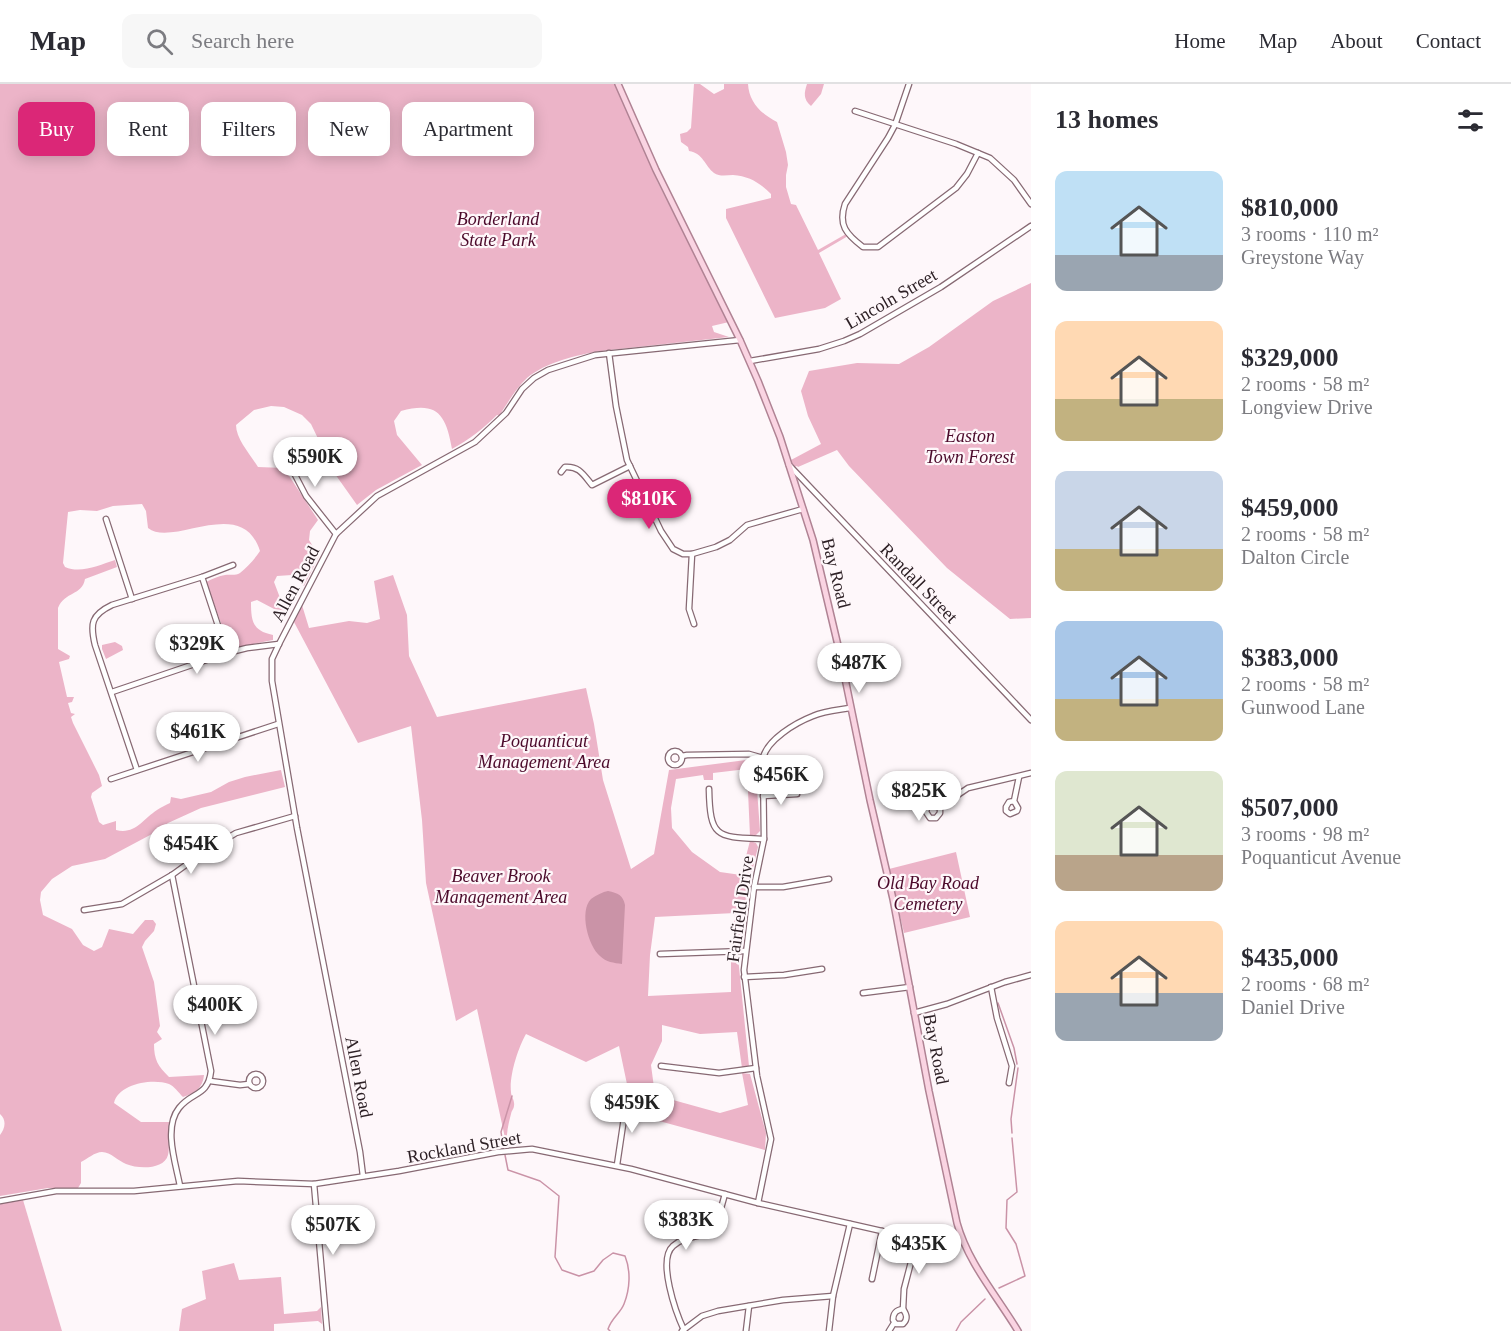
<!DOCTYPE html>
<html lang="en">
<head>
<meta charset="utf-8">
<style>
	body { margin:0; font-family:Georgia,serif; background:#f7f7f7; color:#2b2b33; height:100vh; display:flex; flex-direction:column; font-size:22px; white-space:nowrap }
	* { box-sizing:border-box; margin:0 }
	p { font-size:20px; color:#7c7c81 }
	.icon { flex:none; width:33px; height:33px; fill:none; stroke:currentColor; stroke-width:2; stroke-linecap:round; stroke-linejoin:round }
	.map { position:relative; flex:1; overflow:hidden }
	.panel { display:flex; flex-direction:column; background:#fff; width:480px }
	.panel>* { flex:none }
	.guide { position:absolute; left:18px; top:18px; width:570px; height:54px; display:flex; gap:12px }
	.price { position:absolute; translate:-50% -51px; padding:0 14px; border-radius:21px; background:#fff; color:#222; font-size:20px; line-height:39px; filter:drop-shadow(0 2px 3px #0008) }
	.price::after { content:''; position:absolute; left:50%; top:36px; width:18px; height:14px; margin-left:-9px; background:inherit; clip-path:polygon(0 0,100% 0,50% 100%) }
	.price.on { background:#db2777; color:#fff }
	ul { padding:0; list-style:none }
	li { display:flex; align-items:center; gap:18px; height:150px; padding:0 24px }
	li span { display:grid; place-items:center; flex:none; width:168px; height:120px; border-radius:12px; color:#555 }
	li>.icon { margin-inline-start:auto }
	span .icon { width:72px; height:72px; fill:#fffc; stroke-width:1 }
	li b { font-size:26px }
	h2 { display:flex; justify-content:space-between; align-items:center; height:72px; padding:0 24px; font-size:26px }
	.chip { padding:0 21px; border-radius:12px; background:#fff; box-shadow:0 3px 15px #0003; font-size:21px; line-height:54px }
	.chip.on { background:#db2777; color:#fff }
	header { display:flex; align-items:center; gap:36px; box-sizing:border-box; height:84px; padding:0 30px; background:#fff; border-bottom:2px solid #e1e1e2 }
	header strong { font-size:28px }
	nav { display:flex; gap:33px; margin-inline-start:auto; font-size:21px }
	.search { width:420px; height:54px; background:#f7f7f7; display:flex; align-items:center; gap:15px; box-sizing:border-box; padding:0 21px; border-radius:12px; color:#7c7c81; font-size:22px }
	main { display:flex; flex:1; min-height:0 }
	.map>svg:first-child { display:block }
	.green { fill:#ecb4c8 }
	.water { fill:#ca93a7 }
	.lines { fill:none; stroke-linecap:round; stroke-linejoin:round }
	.stream { stroke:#ca93a7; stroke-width:1.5 }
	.minor-casing { stroke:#876973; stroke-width:7 }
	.major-casing { stroke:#b08394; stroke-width:8 }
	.minor { stroke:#fff; stroke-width:4.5 }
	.major { stroke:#fad4e2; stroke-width:5 }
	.labels { text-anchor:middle; stroke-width:4.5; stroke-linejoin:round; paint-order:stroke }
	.park-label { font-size:18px; font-style:italic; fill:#4c0a2b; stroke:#fef7fa }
	.street-label { font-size:18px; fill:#2e2126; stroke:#fef7fa }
</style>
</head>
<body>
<header>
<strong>Map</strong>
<div class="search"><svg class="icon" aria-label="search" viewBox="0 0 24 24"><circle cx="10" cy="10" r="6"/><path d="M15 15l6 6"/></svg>Search here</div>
<nav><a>Home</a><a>Map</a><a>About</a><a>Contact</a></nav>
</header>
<main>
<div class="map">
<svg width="1031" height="1247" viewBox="0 0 1031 1247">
	<rect width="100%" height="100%" fill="#fef7fa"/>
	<g class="green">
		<path d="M0,0H615L658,99L729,238L712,242L714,248L729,253L601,267C577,271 546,278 527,294C516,304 507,320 499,332L497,331C483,345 470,355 452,365C446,330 437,317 401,327L394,337L397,351L422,381L376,406L357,421L335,390L311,340L302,331L284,323L271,322L254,326L236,341C236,355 250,370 258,383L284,384L318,436L310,447L309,456L319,472L304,502L292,491L277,492L274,498L285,527L276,526L257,516L251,518C251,538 253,547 273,551V556L233,564L229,561L206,498C212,495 219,492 225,491C230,490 235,492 240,489C247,483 255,475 260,467C242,410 173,464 148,444L146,427L142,420L113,422L97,427L80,426L68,428L63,479L65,483C81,490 99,481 115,476L117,483L85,495C82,512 65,507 58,524V565L70,572L69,575L59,578L67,613H74L72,618L68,619L71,629L75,630L71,633L73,639L99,691L102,702L92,709L91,713L99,738L103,741L116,737V746C135,751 143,735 157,726C161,723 166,721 170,719L171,713L181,715L211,708L229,698L245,693L281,686L285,703L201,724L168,739L152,750L105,775L72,782L52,795L41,808L40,816L43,831L72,845L83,861L94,867L102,863L109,845L133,850L145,836H153L156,840L154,847L145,857L142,863L154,898L160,942L157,948L162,955L154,960C154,976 158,982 169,993L204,991C203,1004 195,1009 183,1013C179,1009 174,1002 169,1000C152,994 118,1000 114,1019L141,1038H169C168,1047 170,1064 168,1071C164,1086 138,1085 126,1080C118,1077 111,1068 102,1068C95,1068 87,1075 81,1078V1099L78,1104H48L0,1112V1051C5,1045 7,1036 0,1030Z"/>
		<path d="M694,0H700L714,10L724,5V0H748C749,18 761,30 777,38L786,68L788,81L786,91V103L791,120L796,121L818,166L846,150L848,152L819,169L841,215L825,224L775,234L726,134V125L771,114V110C760,99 749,92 733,91C727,91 720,93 714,89C705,82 703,69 689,67L688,63L681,58L680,50L687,48L691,44Z"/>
		<path d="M807,0H824L821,10L811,22C803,15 804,9 807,0Z"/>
		<path d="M1031,199V534L1010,535L947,484L849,382L837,366L798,383L797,382L794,383L791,376L821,360L808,332L801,307L809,287L857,279L899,280L929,263L993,217Z"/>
		<path d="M393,491L407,531L409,572L437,633L586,604L594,640L603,696L631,785L654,770L669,686L746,676L755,677L760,747L755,752H750L747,685L713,689V696H704L703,691L676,695L671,724L672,744L692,768L720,788L741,791L750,757L756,759L758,763L748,804L740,863L731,866L735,829L655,833L650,871L648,912L731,908V871L738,873L749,982L742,984L737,948L700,950L662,941V957L651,981L655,1011L720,1029L748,1021L742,989L750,990L766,1049L765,1066L630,1029C633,1019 643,1011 628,1005L619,962L586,978L526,950C518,964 509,992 511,1008C511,1013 515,1016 514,1022C514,1025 511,1027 511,1030C508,1041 506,1051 507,1063L477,925L456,937L426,799L422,736L411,642L358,659L294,538L302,521L309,544L349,537L367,539L380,535L374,497Z"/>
		<path d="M115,558L122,562L123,566L106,575L102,565V561Z"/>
		<path d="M956,768L970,833L904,849L889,785Z"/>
		<path d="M23,1116L62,1247H0V1120Z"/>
		<path d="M234,1179L239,1196L281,1193L284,1230L317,1227L321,1223L322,1240L318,1237L274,1240V1247H179L182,1225L206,1215L202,1187Z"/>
	</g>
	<path class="water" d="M608,807C618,809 623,811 625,821L622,880C614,879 606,878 600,872C588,862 579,827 591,815C596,811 603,808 608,807Z"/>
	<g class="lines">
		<g class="stream">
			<path d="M998,919L1014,964L1017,980"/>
			<path d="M1012,1049L1011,1035L1018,984"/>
			<path d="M503,1061L501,1048L512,1012"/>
			<path d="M505,1071L508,1086L540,1097L559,1112L555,1173L562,1186L579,1192L594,1187L603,1176L613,1169L625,1172C631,1187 630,1205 624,1220C620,1230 612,1233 608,1245L610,1247"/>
			<path d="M999,1204L1025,1192L1016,1160L1006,1144L1007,1116L1017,1108L1012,1054"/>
			<path d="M956,1247L961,1238L985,1215"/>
		</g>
		<defs>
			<g id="minor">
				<path d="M909,0L895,41L888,54L845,120C838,141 846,150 863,163H878L956,104L967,90L978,69"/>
				<path d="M855,27L956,60L990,74L1014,96L1031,120"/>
				<path d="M609,269L616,322L627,376L661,447L673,465L683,470H692L716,463L730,456L747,441L803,425"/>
				<path d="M750,277L819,265L844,257L860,250L941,203L1031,142"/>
				<path d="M281,364L306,412L336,450"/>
				<path d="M789,381L1031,636"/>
				<path d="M561,388L565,383C579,382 583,390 592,401L630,382"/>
				<path d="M106,435L132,515"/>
				<path d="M692,470L689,525L694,540"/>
				<path d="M202,493L227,569"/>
				<path d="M112,608L227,569L247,564L279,560"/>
				<circle cx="675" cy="674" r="7"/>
				<path d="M682,672L687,671L749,670L763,674"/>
				<path d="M137,686L95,561C90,540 91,531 112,521L202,493L233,481"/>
				<path d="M111,695L278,640"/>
				<path d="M709,705C710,755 717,753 764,755"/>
				<path d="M763,712L797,710"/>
				<path d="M1014,717L1018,724L1017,727L1010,730L1006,727V723L1009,718L1014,717L1019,693"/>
				<path d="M940,723V729L936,734H930L926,728L927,724L929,722L940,723L968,704L1031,689"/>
				<path d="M172,791L211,987C208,1013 192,1007 179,1024C163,1044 176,1080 180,1102"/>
				<path d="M754,803H783L829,795"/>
				<path d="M84,826L122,820L172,791L201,770L236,749L295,732"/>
				<path d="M660,870L745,867"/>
				<path d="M744,893L784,891L822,885"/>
				<path d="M991,903L997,934L1012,982L1009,999"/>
				<path d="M863,909L910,903"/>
				<path d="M914,929L947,920L1005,898L1031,891"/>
				<path d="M661,982L719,989L756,984"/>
				<circle cx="256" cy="997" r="7"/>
				<path d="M210,997L240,1001L249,1000"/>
				<path d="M617,1081L627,1014"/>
				<path d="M363,1092L360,1068L297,744L272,597V575L279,560L336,450L377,412L475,358L506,329L522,305L534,294L548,286L595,271L740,256"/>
				<path d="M314,1100L327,1247"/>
				<path d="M0,1117L56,1107H134L238,1097L314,1100L399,1087L498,1068L532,1065L631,1085L758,1119L917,1155L941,1156L961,1153"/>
				<path d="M758,1119L771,1055L757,992L744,886L754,803L764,755L763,674C767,656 795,639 813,632C824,627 838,626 850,624"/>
				<path d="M872,1195L882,1147"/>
				<path d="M903,1225L904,1205L917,1155"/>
				<path d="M903,1225C907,1231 908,1235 903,1240H896L893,1236C893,1228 897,1226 903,1225Z"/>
				<path d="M684,1246C676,1229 657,1176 673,1162C684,1152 699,1153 712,1148L716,1142L725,1110"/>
				<path d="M682,1247L702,1232L718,1227L783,1216L833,1212"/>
				<path d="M746,1247L749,1222"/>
				<path d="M829,1247L833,1212L850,1140"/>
				<path d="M889,1247L894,1239"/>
			</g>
			<path id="major" d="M618,0L656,86L740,256L758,297L780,353L813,456L840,570L870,716L893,815L929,1007L957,1139C968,1179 997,1212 1018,1247"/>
		</defs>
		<use href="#minor" class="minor-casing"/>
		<use href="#major" class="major-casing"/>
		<use href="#minor" class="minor"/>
		<use href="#major" class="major"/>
	</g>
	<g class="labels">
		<g class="park-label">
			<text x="498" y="141">Borderland<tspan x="498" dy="21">State Park</tspan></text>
			<text x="970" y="358">Easton<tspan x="970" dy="21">Town Forest</tspan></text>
			<text x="544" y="663">Poquanticut<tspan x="544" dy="21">Management Area</tspan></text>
			<text x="501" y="798">Beaver Brook<tspan x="501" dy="21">Management Area</tspan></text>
			<text x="928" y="805">Old Bay Road<tspan x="928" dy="21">Cemetery</tspan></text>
		</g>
		<g class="street-label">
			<text transform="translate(891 215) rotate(-30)" y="6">Lincoln Street</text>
			<text transform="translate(836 489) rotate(76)" y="6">Bay Road</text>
			<text transform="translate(919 499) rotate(46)" y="6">Randall Street</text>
			<text transform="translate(295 500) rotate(-62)" y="6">Allen Road</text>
			<text transform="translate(740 825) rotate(-82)" y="6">Fairfield Drive</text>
			<text transform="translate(936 965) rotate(79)" y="6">Bay Road</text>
			<text transform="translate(359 993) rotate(79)" y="6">Allen Road</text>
			<text transform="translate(464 1063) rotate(-10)" y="6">Rockland Street</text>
		</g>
	</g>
</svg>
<b class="price" style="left:315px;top:404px">$590K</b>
<b class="price on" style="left:649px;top:446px">$810K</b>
<b class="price" style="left:197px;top:591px">$329K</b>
<b class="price" style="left:859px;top:610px">$487K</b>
<b class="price" style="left:198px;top:679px">$461K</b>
<b class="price" style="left:781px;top:722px">$456K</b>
<b class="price" style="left:919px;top:738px">$825K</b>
<b class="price" style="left:191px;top:791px">$454K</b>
<b class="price" style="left:215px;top:952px">$400K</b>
<b class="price" style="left:632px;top:1050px">$459K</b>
<b class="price" style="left:686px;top:1167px">$383K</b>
<b class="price" style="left:333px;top:1172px">$507K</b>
<b class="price" style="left:919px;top:1191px">$435K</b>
<div class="guide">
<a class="chip on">Buy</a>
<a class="chip">Rent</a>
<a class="chip">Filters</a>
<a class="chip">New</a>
<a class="chip">Apartment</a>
</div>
</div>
<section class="panel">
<h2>13 homes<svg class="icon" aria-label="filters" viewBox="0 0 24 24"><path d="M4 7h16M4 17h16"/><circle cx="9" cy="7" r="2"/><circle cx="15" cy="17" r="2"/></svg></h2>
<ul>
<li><span style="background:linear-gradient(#bfe0f5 70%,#9aa5b1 0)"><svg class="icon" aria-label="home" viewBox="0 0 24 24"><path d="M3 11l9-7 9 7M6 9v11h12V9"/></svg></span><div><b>$810,000</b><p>3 rooms · 110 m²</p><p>Greystone Way</p></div></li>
<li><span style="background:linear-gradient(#ffd9b3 65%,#c2b280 0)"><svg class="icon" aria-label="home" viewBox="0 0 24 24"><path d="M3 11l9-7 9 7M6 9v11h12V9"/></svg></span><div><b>$329,000</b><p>2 rooms · 58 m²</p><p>Longview Drive</p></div></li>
<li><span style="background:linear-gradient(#c9d6e8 65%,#c2b280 0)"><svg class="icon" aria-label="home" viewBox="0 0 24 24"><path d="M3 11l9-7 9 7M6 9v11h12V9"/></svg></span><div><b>$459,000</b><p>2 rooms · 58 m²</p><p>Dalton Circle</p></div></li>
<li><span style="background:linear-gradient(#a9c7e8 65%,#c2b280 0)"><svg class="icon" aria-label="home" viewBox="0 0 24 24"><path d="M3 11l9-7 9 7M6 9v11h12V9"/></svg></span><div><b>$383,000</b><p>2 rooms · 58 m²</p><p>Gunwood Lane</p></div></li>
<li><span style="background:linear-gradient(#dfe7d0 70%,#b9a48a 0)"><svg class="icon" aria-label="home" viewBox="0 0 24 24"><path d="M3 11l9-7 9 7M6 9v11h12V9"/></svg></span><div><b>$507,000</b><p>3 rooms · 98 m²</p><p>Poquanticut Avenue</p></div></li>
<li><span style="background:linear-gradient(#ffd9b3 60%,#9aa5b1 0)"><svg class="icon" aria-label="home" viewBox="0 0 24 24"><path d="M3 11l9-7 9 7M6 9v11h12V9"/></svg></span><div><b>$435,000</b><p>2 rooms · 68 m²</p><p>Daniel Drive</p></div></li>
</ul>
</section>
</main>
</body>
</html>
